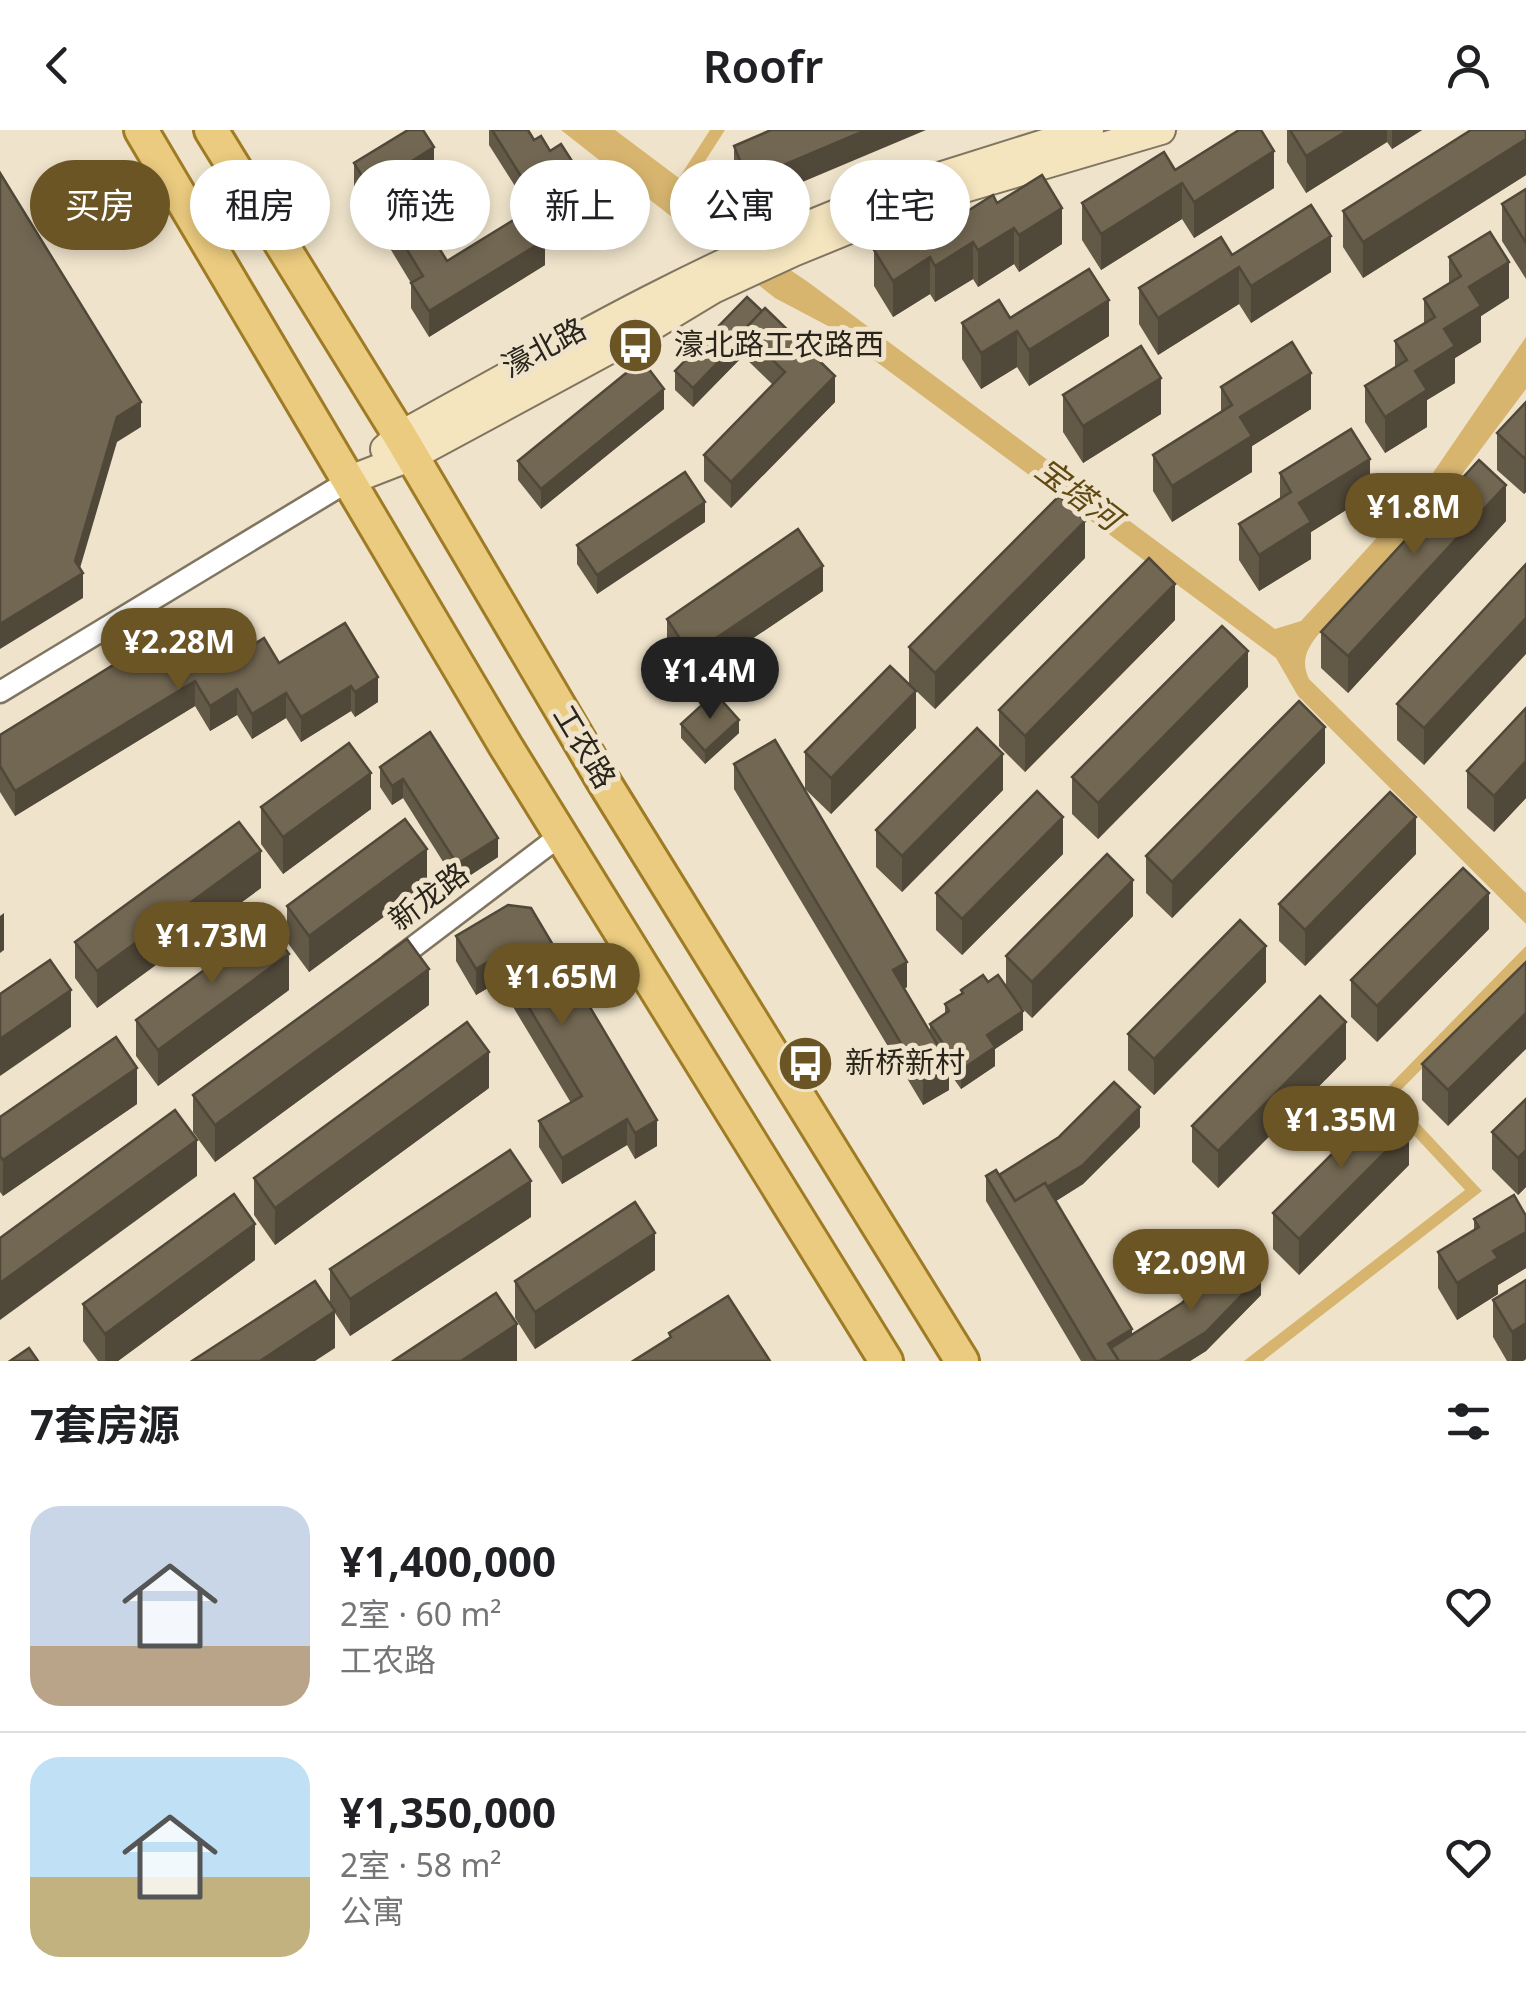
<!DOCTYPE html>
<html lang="zh">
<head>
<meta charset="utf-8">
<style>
	body { margin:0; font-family:"Noto Sans","Noto Sans SC",sans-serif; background:#f2f2f2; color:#202124; height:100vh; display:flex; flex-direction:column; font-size:38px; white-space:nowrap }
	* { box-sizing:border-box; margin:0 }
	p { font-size:32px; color:#757577 }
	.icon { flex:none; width:55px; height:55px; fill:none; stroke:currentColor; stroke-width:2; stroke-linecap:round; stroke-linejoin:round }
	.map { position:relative; height:1231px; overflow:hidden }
	.sheet { display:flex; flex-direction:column; background:#fff; flex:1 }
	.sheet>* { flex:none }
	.guide { position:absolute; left:30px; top:30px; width:1000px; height:90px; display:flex; gap:20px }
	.price { position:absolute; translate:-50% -85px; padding:0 22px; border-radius:35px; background:#6c5525; color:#fff; font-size:32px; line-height:65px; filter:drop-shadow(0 2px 5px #0008) }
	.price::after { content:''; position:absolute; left:50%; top:60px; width:30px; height:22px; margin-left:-15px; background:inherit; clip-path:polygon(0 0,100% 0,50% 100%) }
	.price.active { background:#222; color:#fff }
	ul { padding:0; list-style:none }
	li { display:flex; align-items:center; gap:30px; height:250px; padding:0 30px }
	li+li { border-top:2px solid #e0e0e0 }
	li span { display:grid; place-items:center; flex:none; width:280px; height:200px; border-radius:30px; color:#555 }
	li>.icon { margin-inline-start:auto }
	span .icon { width:120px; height:120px; fill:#fffc; stroke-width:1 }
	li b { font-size:42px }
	h2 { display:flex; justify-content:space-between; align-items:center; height:120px; padding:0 30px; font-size:42px }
	.tag { padding:0 35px; border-radius:45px; background:#fff; box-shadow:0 5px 15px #0003; font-size:35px; line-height:90px }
	.tag.active { background:#6c5525; color:#fff }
	header { display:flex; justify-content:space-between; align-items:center; height:130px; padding:0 30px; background:#fff; font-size:45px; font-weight:600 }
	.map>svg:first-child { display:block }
	.water { fill:#d7b56f }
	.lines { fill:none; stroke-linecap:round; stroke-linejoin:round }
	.street-casing { stroke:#807560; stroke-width:25 }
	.secondary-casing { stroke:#807560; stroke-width:32 }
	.primary-casing { stroke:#9f7b25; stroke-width:38 }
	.street { stroke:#fff; stroke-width:20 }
	.secondary { stroke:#f5e5bf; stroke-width:28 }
	.primary { stroke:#ebcb7f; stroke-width:32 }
	.wall { fill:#625947 }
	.shaded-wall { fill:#504839 }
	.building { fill:#726752; stroke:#504839; stroke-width:2.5 }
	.labels { text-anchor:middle; stroke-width:10; stroke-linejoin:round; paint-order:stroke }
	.poi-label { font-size:30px; fill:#2a251c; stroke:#efe3cb; text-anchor:start }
	.street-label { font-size:30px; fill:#2a251c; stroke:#efe3cb }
	.water-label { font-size:32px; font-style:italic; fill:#604912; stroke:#efe3cb }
</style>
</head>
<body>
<header><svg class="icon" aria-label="back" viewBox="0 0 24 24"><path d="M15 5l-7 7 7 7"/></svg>Roofr<svg class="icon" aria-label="person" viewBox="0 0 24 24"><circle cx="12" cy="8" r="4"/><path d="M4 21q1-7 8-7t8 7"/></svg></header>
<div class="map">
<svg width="1526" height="1231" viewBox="0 0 1526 1231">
	<rect width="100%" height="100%" fill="#efe3cb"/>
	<g class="water">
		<path d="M561,0H615L679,48L710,0H725L698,42L709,85L808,152L1275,499L1301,491L1424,356L1526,207V259L1442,371L1317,506C1306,520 1301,532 1309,549L1526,763V794L1298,566L1276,528L828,196L775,168Z"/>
		<path d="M1526,816V833L1394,967L1482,1061L1263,1231H1244L1465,1060L1378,967Z"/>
	</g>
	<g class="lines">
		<defs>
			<g id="street">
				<path d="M0,562L350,350"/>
				<path d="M391,834L561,705"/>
			</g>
			<g id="secondary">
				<path d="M939,47L1089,0"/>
				<path d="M385,319L400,306C548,224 694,139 852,78"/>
				<path d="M350,350L412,326L645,200L713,159L793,122L913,73L1161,0"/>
			</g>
			<g id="primary">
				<path d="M141,0L505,615L886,1231"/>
				<path d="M211,0L400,306L602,649L962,1231"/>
			</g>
		</defs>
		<use href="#street" class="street-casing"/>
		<use href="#secondary" class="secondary-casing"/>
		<use href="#primary" class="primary-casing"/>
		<use href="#street" class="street"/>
		<use href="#secondary" class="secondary"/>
		<use href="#primary" class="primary"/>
	</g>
	<g class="wall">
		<path d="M489,0H528L534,10L550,21L583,67L539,94L489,15Z"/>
		<path d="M771,0L748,75L734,41V16Z"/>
		<path d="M1287,0H1422L1392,19L1387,12L1306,63L1287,32Z"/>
		<path d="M1526,0V45L1363,148L1343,117V81Z"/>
		<path d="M354,33L434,43L404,61L447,131L545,135L429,207L411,178V153L354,59Z"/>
		<path d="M1175,40L1274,58L1194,108L1182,89L1101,140L1082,110V73Z"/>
		<path d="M1526,59V149L1502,111V74Z"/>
		<path d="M997,73L1062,114L1019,142L1014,134L978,157L973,149L935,172L930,164L893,187L874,156V120Z"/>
		<path d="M1232,125L1331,142L1251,193L1239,174L1158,225L1139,194V158Z"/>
		<path d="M1449,127L1509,168L1481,186V212L1455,228V253L1427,270V297L1385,323L1365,292V256L1395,237V211L1424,194V169L1449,153Z"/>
		<path d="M747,167L835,272L731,378L704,351V325L773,255L743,226L693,277L675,260V241Z"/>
		<path d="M1010,188L1109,206L1029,256L1017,237L981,259L962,229V193Z"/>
		<path d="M1221,257L1311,279L1252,316V342L1172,392L1153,361V325L1221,282Z"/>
		<path d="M1063,265L1161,284L1083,333L1063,302Z"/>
		<path d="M1526,272V362L1524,364L1497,340V303Z"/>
		<path d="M664,279L541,379L518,350V331Z"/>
		<path d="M1280,343L1370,365L1311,402V429L1259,461L1239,430V394L1280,369Z"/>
		<path d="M1506,391L1348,563L1321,538V502Z"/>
		<path d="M705,392L597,464L577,434V415Z"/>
		<path d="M1085,428L935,579L909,554V517Z"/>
		<path d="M1526,434L1424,635L1397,610V574Z"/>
		<path d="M823,461L691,550L667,514V489Z"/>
		<path d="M1175,490L1025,642L999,616V580Z"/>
		<path d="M345,493L378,572L355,587L351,581L301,612L286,588L252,609L237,585L210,601L195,576L15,686L0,662V605L180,527L279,533Z"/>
		<path d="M1248,557L1098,709L1072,684V647Z"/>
		<path d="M1526,578V668L1494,702L1467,678V641Z"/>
		<path d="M681,594L739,603L705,634L681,608Z"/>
		<path d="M916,598L831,684L805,659V622Z"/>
		<path d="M430,602L498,727L457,754L403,668L392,675L380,657V637Z"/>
		<path d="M1325,633L1172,788L1146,763V726Z"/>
		<path d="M734,634L907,857L904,859L930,902V894L945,883V874L961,864V860L988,852L1006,856V826L1133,786L1032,888L1020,876L1023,900L995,919V936L961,959L949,942V960L923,975L734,659Z"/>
		<path d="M1003,660L902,762L876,737V700Z"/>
		<path d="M261,677L371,679L283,744L261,714Z"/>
		<path d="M1063,724L962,825L936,800V763Z"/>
		<path d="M1416,724L1305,836L1279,811V774Z"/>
		<path d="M427,755L309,842L287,812V776Z"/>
		<path d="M261,758L97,878L75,848V812Z"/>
		<path d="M508,775L657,1016L635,1029L627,1015L562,1054L539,1017V991L571,973L498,852L476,865L456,831V806Z"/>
		<path d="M1489,799L1377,912L1351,887V850Z"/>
		<path d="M1526,832L1448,996L1422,970V934Z"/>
		<path d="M1266,852L1154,965L1128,940V904Z"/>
		<path d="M289,860L158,956L136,926V890Z"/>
		<path d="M429,875L215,1032L193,1002V965Z"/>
		<path d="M1346,929L1218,1058L1192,1032V996Z"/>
		<path d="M489,958L275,1115L254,1085V1048Z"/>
		<path d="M1526,969V1057L1518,1065L1492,1039V1002Z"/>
		<path d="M137,974L3,1066L0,1062V987Z"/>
		<path d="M1140,997L1083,1054L1056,1071L1132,1205L1261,1165L1206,1221L1190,1231H1081L986,1071V1046L999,1045Z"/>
		<path d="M1409,1035L1299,1145L1273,1119V1083Z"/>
		<path d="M1526,1086V1138L1498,1155V1164L1457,1190L1438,1158V1122L1474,1100V1089Z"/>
		<path d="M531,1087L350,1206L335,1183V1218L330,1174V1139Z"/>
		<path d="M255,1130L118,1231H98L83,1211V1174Z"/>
		<path d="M655,1140L535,1219L515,1188V1151Z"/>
		<path d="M1526,1150V1229L1523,1231H1507L1493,1207V1170Z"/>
	</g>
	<g class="shaded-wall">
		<path d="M866,0H926L748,75V50Z"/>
		<path d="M1348,0H1387V12L1306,63V26Z"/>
		<path d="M1392,0H1422L1392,19Z"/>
		<path d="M1526,9V45L1363,148V112Z"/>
		<path d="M434,17V43L393,68V43Z"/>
		<path d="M1274,21V58L1194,108V72Z"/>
		<path d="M583,48V67L539,94V75Z"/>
		<path d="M1182,53V89L1101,140V104Z"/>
		<path d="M1062,78V114L1019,142V105Z"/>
		<path d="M1014,98V134L978,157V120Z"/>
		<path d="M1331,106V142L1251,193V156Z"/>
		<path d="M545,110V135L429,207V181Z"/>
		<path d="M973,112V149L935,172V136Z"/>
		<path d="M930,127V164L893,187V151Z"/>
		<path d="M1509,132V168L1481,186V212L1455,228V253L1427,270V297L1385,323V287L1444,199L1469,157Z"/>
		<path d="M1239,137V174L1158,225V188Z"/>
		<path d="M1109,170V206L1029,256V220Z"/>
		<path d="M1017,201V237L981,259V223Z"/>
		<path d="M743,206V226L693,277V258Z"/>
		<path d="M1311,243V279L1252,316V342L1172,392V356L1240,287Z"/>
		<path d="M835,246V272L731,378V352Z"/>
		<path d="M1161,248V284L1083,333V296Z"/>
		<path d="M664,259V279L541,379V359Z"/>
		<path d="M141,272V297L117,312L78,445L83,443V468L0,519V494L75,431L117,287Z"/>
		<path d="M1526,326V362L1524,364V328Z"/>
		<path d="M1370,329V365L1311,402V429L1259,461V425L1299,373Z"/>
		<path d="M1506,355V391L1348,563V526Z"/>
		<path d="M705,372V392L597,464V445Z"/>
		<path d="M1085,391V428L935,579V543Z"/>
		<path d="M823,436V461L691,550V525Z"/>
		<path d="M1175,454V490L1025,642V606Z"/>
		<path d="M1526,488V524L1424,635V598Z"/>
		<path d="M1248,521V557L1098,709V673Z"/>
		<path d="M378,547V572L355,587V562Z"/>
		<path d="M195,551V576L15,686V661Z"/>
		<path d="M351,556V581L301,612V587Z"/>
		<path d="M237,559V585L210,601V576Z"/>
		<path d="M916,561V598L831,684V648Z"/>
		<path d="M286,563V588L252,609V584Z"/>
		<path d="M739,590V603L705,634V621Z"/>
		<path d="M1325,597V633L1172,788V752Z"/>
		<path d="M1003,624V660L902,762V726Z"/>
		<path d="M1526,631V668L1494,702V666Z"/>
		<path d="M371,643V679L283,744V707Z"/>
		<path d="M403,649V668L392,675V656Z"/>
		<path d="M1063,687V724L962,825V789Z"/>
		<path d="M1416,687V724L1305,836V800Z"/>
		<path d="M498,708V727L457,754V734Z"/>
		<path d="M427,719V755L309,842V806Z"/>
		<path d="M261,721V758L97,878V841Z"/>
		<path d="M1133,750V786L1032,888V852Z"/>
		<path d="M1489,763V799L1377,912V876Z"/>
		<path d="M4,783V820L0,823V786Z"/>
		<path d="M1266,816V852L1154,965V929Z"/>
		<path d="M289,824V860L158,956V920Z"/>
		<path d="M498,826V852L476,865V839Z"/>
		<path d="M907,832V857L893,865V840Z"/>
		<path d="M429,839V875L215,1032V995Z"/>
		<path d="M71,860V897L0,946V909Z"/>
		<path d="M1023,881V900L995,919V936L961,959V940L987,905Z"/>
		<path d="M1526,883V919L1448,996V960Z"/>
		<path d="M1346,892V929L1218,1058V1021Z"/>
		<path d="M489,922V958L275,1115V1078Z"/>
		<path d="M949,934V960L923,975V950Z"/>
		<path d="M137,938V974L3,1066V1030Z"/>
		<path d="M1140,977V997L1083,1054L1015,1097V1077Z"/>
		<path d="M627,989V1015L562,1054V1028Z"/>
		<path d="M657,990V1016L635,1029V1003Z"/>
		<path d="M1409,998V1035L1299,1145V1109Z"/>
		<path d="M197,1010V1046L0,1190V1153Z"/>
		<path d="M1526,1020V1057L1518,1065V1028Z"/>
		<path d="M531,1051V1087L350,1206V1169Z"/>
		<path d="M255,1094V1130L118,1231H105V1204Z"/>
		<path d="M1526,1102V1138L1498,1155V1164L1457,1190V1153L1493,1121Z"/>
		<path d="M655,1103V1140L535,1219V1182Z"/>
		<path d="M1261,1145V1165L1206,1221L1190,1231H1159Z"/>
		<path d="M335,1181V1218L315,1231H260Z"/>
		<path d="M1526,1193V1229L1523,1231H1512V1202Z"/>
		<path d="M517,1194V1231H461Z"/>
		<path d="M1132,1199V1224L1121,1231L1108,1214Z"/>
	</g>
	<g class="building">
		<path d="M408,0H423L434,17L393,43L447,131L528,81L545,110L429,181L411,153L423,146L354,33Z"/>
		<path d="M492,0H528L534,10L541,6L550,21L561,14L583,48L539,75Z"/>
		<path d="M771,0H866L748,50L734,16Z"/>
		<path d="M1239,0H1261L1274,21L1194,72L1182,53L1101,104L1082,73L1164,22L1175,40Z"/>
		<path d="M1290,0H1348L1306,26Z"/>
		<path d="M1471,0H1526V9L1363,112L1343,81Z"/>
		<path d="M0,43L141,272L117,287L75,431L83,443L0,494Z"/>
		<path d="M1042,45L1062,78L1019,105L1014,98L978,120L973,112L935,136L930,127L893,151L874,120L910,97L915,105L954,81L958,87L993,65L997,73Z"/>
		<path d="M1526,59V113L1502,74Z"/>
		<path d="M1311,75L1331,106L1251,156L1239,137L1158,188L1139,158L1221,107L1232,125Z"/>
		<path d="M1490,102L1509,132L1469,157L1481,176L1444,199L1455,216L1415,241L1427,260L1385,287L1365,256L1407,230L1395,211L1435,187L1424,169L1461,146L1449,127Z"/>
		<path d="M1089,139L1109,170L1029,220L1017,201L981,223L962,193L999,170L1010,188Z"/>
		<path d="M747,167L762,181L743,201V206L693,258L675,241Z"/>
		<path d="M765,178L835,246L731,352L704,325L785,242L743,201Z"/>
		<path d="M1292,212L1311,243L1240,287L1252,306L1172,356L1153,325L1232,275L1221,257Z"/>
		<path d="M1141,216L1161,248L1083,296L1063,265Z"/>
		<path d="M642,230L664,259L541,359L518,331Z"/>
		<path d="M1526,272V326L1524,328L1497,303Z"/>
		<path d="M1351,299L1370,329L1299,373L1311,392L1259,425L1239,394L1291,362L1280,343Z"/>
		<path d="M1479,330L1506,355L1348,526L1321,502Z"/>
		<path d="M685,342L705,372L597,445L577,415Z"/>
		<path d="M1059,366L1085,391L935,543L909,517Z"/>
		<path d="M798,399L823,436L691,525L667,489Z"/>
		<path d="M1149,428L1175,454L1025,606L999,580Z"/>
		<path d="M1526,434V488L1424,598L1397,574Z"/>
		<path d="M345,493L378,547L355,562L351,556L301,587L286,563L252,584L237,559L210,576L195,551L15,661L0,636V605L165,503L180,527L212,507L227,531L264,508L279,533Z"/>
		<path d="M1222,496L1248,521L1098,673L1072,647Z"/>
		<path d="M890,536L916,561L831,648L805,622Z"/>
		<path d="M715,563L739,590L705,621L681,594Z"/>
		<path d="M1299,571L1325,597L1172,752L1146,726Z"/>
		<path d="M1526,578V631L1494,666L1467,641Z"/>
		<path d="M977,598L1003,624L902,726L876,700Z"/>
		<path d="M430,602L498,708L457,734L403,649L392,656L380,637Z"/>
		<path d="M775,610L907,832L893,840L949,934L923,950L734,634Z"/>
		<path d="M349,613L371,643L283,707L261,677Z"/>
		<path d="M1037,661L1063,687L962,789L936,763Z"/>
		<path d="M1390,662L1416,687L1305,800L1279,774Z"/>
		<path d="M405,689L427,719L309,806L287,776Z"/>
		<path d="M239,692L261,721L97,841L75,812Z"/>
		<path d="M1107,724L1133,750L1032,852L1006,826Z"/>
		<path d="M1463,738L1489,763L1377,876L1351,850Z"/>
		<path d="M508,775L531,778L657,990L635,1003L627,989L562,1028L539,991L582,966L498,826L476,839L456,806Z"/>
		<path d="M1240,790L1266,816L1154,929L1128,904Z"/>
		<path d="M267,794L289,824L158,920L136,890Z"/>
		<path d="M407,809L429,839L215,995L193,965Z"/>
		<path d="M50,830L71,860L0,909V864Z"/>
		<path d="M1526,832V883L1448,960L1422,934Z"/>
		<path d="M983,845L988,852L998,845L1023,881L987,905L995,917L961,940L930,894L949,881L945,874L963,863L961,860Z"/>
		<path d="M1320,866L1346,892L1218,1021L1192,996Z"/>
		<path d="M467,892L489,922L275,1078L254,1048Z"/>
		<path d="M116,907L137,938L3,1030L0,1026V987Z"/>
		<path d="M1114,952L1140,977L1083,1035L1047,1057L1045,1053L1015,1071L999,1045L1059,1007Z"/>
		<path d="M1526,969V1020L1518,1028L1492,1002Z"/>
		<path d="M1383,973L1409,998L1299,1109L1273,1083Z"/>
		<path d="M175,980L197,1010L0,1153V1108Z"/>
		<path d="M510,1020L531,1051L350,1169L330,1139Z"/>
		<path d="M996,1040L1015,1071L1045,1053L1132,1199L1108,1214L1119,1231H1096L986,1046Z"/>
		<path d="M234,1064L255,1094L105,1204L83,1174Z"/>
		<path d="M1514,1065L1526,1086V1102L1493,1121L1498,1128L1457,1153L1438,1122L1479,1097L1474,1089Z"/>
		<path d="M635,1072L655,1103L535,1182L515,1151Z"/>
		<path d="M1235,1120L1261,1145L1206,1202L1159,1231H1119L1111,1218L1182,1173Z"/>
		<path d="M1526,1150V1193L1512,1202L1493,1170Z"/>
		<path d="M315,1151L335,1181L260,1231H192Z"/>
		<path d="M496,1163L517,1194L461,1231H393Z"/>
		<path d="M728,1166L770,1231H633L671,1207L669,1203Z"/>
		<path d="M29,1218L38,1231H10Z"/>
	</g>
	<defs>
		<symbol id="bus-disc" viewBox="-11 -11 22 22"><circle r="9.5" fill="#6c5525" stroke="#efe3cb"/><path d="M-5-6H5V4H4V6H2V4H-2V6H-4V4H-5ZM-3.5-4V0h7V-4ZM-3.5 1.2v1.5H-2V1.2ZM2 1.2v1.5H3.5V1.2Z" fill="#fff"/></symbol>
	</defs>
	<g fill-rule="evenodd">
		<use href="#bus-disc" x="604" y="184" width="63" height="63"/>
		<use href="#bus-disc" x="774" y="902" width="63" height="63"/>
	</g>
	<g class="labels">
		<g class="poi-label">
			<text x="674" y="225">濠北路工农路西</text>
			<text x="845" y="943">新桥新村</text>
		</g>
		<g class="street-label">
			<text transform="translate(544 218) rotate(-28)" y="10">濠北路</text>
			<text transform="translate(584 617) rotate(59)" y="10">工农路</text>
			<text transform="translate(429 767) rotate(-37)" y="10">新龙路</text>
		</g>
		<g class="water-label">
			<text transform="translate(1078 364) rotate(37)" y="11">宝塔河</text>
		</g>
	</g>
</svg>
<b class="price" style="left:1414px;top:428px">¥1.8M</b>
<b class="price" style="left:179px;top:563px">¥2.28M</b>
<b class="price active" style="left:710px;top:592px">¥1.4M</b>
<b class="price" style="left:212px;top:857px">¥1.73M</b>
<b class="price" style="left:562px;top:898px">¥1.65M</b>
<b class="price" style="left:1341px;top:1041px">¥1.35M</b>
<b class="price" style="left:1191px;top:1184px">¥2.09M</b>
<div class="guide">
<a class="tag active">买房</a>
<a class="tag">租房</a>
<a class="tag">筛选</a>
<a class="tag">新上</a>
<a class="tag">公寓</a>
<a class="tag">住宅</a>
</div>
</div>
<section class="sheet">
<h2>7套房源<svg class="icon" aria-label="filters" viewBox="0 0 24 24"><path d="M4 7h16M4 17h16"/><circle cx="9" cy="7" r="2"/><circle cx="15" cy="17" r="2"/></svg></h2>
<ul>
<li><span style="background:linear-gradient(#c9d6e8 70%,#b9a48a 0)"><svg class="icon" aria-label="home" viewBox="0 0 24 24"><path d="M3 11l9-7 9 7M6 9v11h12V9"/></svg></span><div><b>¥1,400,000</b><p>2室 · 60 m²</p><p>工农路</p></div><svg class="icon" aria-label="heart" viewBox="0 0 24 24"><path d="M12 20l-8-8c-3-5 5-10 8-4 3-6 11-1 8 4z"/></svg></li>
<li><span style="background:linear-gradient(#bfe0f5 60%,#c2b280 0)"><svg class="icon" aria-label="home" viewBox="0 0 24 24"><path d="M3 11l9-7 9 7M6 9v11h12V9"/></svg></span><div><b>¥1,350,000</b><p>2室 · 58 m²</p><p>公寓</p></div><svg class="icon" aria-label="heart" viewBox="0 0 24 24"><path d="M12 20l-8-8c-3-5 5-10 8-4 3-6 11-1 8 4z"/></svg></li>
</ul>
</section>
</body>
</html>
